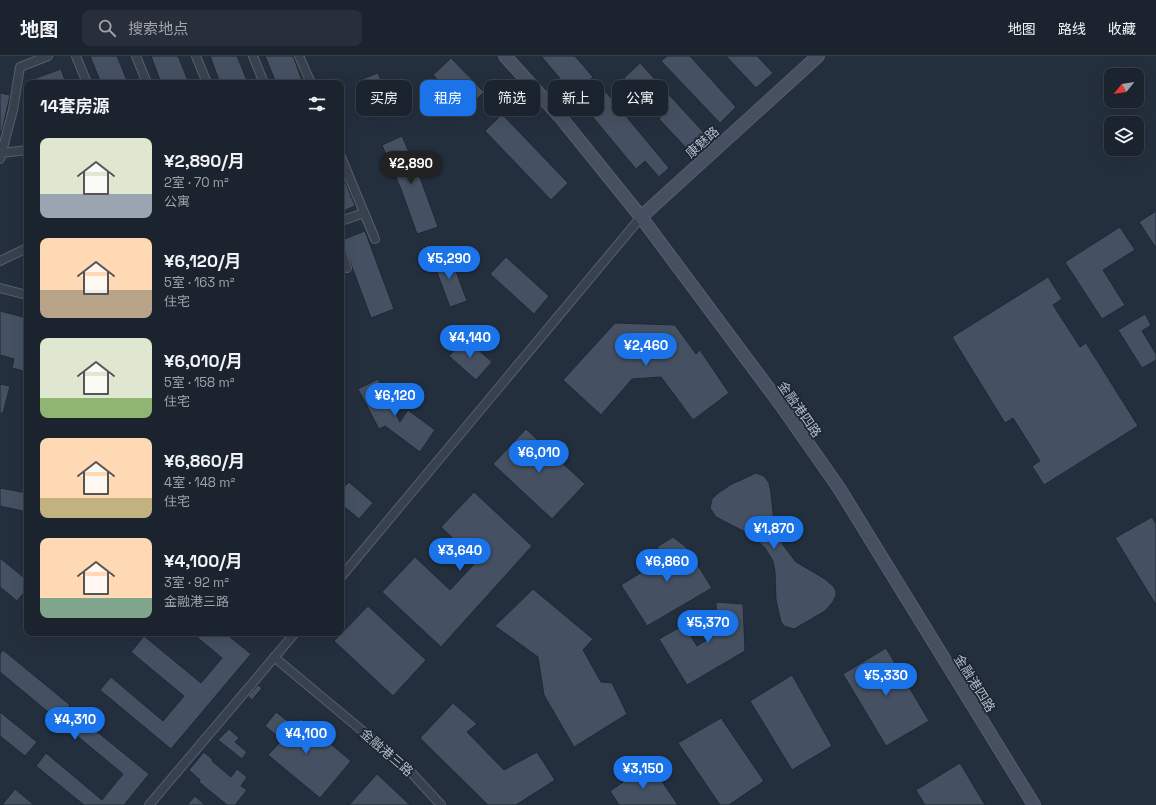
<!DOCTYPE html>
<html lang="zh">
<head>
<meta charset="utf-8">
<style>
	body { margin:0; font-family:"Space Grotesk","Noto Sans SC",sans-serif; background:#282f3a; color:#f1f3f6; height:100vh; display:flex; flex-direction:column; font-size:15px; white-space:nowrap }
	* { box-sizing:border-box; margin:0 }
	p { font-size:13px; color:#a0a4aa }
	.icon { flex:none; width:22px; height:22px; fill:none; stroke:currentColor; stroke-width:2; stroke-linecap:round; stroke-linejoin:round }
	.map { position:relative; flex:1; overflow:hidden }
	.sheet { position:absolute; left:24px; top:24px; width:320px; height:556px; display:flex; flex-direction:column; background:#1b232e; border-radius:8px; box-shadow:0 4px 16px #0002,0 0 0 1px #39404a }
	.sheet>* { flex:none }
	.guide { position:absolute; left:356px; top:24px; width:380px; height:36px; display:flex; gap:8px }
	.needle { width:26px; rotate:240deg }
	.tools { position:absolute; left:1104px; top:12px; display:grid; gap:8px }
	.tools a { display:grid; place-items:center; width:40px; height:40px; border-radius:8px; background:#1b232e; box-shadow:0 4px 16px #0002,0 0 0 1px #39404a; font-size:20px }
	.price { position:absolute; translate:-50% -34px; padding:0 9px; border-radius:14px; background:#1a73e8; color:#fff; font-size:13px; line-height:26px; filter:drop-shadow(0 1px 2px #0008) }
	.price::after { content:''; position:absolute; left:50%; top:24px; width:12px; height:9px; margin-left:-6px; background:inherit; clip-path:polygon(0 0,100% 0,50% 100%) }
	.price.selected { background:#222; color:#fff }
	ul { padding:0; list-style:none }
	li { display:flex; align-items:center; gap:12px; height:100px; padding:0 16px }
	li span { display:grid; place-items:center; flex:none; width:112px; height:80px; border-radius:8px; color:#555 }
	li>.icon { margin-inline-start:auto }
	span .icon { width:48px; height:48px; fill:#fffc; stroke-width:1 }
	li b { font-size:17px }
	h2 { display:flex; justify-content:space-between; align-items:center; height:48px; padding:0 16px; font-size:17px }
	.chip { padding:0 14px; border-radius:8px; background:#1b232e; box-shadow:0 4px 16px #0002,0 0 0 1px #39404a; font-size:14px; line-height:36px }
	.chip.selected { background:#1a73e8; color:#fff }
	header { display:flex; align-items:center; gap:24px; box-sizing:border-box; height:56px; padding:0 20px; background:#1b232e; border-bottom:1px solid #39404a }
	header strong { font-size:19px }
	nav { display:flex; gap:22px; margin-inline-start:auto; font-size:14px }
	.search { width:280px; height:36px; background:#282f3a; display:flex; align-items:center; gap:10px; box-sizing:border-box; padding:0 14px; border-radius:8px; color:#a0a4aa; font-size:15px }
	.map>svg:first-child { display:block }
	.building { fill:#455162; stroke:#1f2835 }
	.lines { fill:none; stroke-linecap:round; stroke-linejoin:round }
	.street-casing { stroke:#565f6c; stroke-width:10 }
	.secondary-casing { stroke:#565f6c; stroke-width:14 }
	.street { stroke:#38414e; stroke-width:8 }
	.secondary { stroke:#465061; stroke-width:12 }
	.labels { text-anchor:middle; stroke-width:3.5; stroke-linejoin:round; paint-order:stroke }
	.street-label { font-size:13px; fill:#b4bcc9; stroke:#1d2633 }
</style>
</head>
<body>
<header>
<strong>地图</strong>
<div class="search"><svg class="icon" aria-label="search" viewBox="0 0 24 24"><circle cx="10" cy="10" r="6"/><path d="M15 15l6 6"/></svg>搜索地点</div>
<nav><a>地图</a><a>路线</a><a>收藏</a></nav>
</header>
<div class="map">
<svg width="1156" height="749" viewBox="0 0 1156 749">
	<rect width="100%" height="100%" fill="#242f3e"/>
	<g class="building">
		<path d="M90,0H117L128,27H101Z"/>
		<path d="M151,0H178L189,27H161Z"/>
		<path d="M210,0H237L248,27H220Z"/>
		<path d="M265,0H293L303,27H276Z"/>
		<path d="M541,0H575L593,21L573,38Z"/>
		<path d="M667,0H690L736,51L720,67L661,5Z"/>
		<path d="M726,0H757L773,17L756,32Z"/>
		<path d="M451,2L484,36L467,53L433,19Z"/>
		<path d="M640,7L706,79L689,95L659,63L661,61L624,22Z"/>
		<path d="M61,13L66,27H25V26Z"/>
		<path d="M378,17L392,54L371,62L357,25Z"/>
		<path d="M606,36L669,112L659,121L645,105L636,113L586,53Z"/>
		<path d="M0,37L10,39L2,75H0Z"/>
		<path d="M502,58L568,127L551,144L485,75Z"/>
		<path d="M402,80L421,124L438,171L417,178L401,133L382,89Z"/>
		<path d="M341,115L355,150L341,156Z"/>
		<path d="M1156,155V192L1139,166Z"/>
		<path d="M1120,171L1135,194L1103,214L1125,249L1102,263L1065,206Z"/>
		<path d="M365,175L394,253L371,262L342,184Z"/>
		<path d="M449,196L467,245L450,251L432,203Z"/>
		<path d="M506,201L549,240L534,258L490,218Z"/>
		<path d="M1048,221L1062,243L1053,249L1080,291L1086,287L1138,370L1044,429L1032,410L1040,405L1013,362L1005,367L952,281Z"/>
		<path d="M0,255L27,262V316L12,312L14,303L0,299Z"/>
		<path d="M1145,258L1151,269L1142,275L1156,298V304L1142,312L1118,274Z"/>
		<path d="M615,267L675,269L696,298L700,294L729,337L693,364L661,321L632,323L601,359L563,324Z"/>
		<path d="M465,282L492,306L476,324L449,300Z"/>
		<path d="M378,323L400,366L408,354L435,374L420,396L385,370L379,373L358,333Z"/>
		<path d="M0,328L10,330L3,357H0Z"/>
		<path d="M526,373L585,428L552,463L493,408Z"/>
		<path d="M756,417L764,420L769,427L771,437L774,467L783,489L796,506L825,523L834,531L836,535V540L832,547L825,555L794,573L784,570L781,566L776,544L775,515L773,505L765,492L751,479L716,461L710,452L712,443L717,438L730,429Z"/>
		<path d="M349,426L373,447L359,463L341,448V434Z"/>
		<path d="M0,432L27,437V456L0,450Z"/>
		<path d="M474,436L532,490L441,591L382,536L415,501L450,534L477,505L441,471Z"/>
		<path d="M1152,461L1156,468V549L1115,482Z"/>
		<path d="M673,481L686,491L712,532L647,570L621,529L663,503L657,491Z"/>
		<path d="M0,502L27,524V533L17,545L0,531Z"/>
		<path d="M533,533L593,583L583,594L601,626L612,627L627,658L574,691L544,639L538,601L495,570Z"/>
		<path d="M716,546L743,548L745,595L687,629L659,583L684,569L697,590L717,577Z"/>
		<path d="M368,550L426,604L393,640L334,585Z"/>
		<path d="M192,577H225L251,598L171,693L100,634L111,621L163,665L184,640L131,596L144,580L201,627L222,602Z"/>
		<path d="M886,592L929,665L886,690L843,618Z"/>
		<path d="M3,594L70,649L68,652L149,718L124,749H84L36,710L46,697L102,744L123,718L0,616V598Z"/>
		<path d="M792,619L832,690L792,714L750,645Z"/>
		<path d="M258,629L262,632L252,644L248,640Z"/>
		<path d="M453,647L477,668L467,676L504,714L537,696L555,724L516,749H488L420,682Z"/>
		<path d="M0,656L37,686L25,700L0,680Z"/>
		<path d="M276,656L294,670L301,663L351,705L320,742L268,699L282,684L265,670Z"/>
		<path d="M721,662L764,725L729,749H720L678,687Z"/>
		<path d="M229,673L239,682L235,686L247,696L242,703L218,684Z"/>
		<path d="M204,696L213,704L212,705L231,721L237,713L247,721L241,730L247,734L235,749H227L199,726L200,724L189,714Z"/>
		<path d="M960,707L985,749H925L916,734Z"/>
		<path d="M650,708L678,749H619L610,735Z"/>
		<path d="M377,718L410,749H349Z"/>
		<path d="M15,733L34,749H2Z"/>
		<path d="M195,740L205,749H187Z"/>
	</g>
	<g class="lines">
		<defs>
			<g id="street">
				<path d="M76,0L87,27"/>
				<path d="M136,0L147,27"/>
				<path d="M196,0L207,27"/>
				<path d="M253,0L264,27"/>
				<path d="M299,0L311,27"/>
				<path d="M2,97L27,94"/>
				<path d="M341,101L375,183"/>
				<path d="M0,103L13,54L20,11L48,0"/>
				<path d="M341,165L364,157"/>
				<path d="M341,194L347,212"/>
				<path d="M0,205L27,192"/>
				<path d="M0,232L27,239"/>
				<path d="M341,521L641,161"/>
				<path d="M274,601L408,713L441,749"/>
				<path d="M149,749L295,577"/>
			</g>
			<g id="secondary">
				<path d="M505,0L562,63L641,161L781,349L839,432L1034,749"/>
				<path d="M641,161L818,0"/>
			</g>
		</defs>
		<use href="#street" class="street-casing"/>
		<use href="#secondary" class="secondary-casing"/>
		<use href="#street" class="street"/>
		<use href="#secondary" class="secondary"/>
	</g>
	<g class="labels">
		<g class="street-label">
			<text transform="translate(702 86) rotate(-42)" y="5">康魅路</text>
			<text transform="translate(800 353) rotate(55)" y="5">金融港四路</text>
			<text transform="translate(975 627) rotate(58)" y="5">金融港四路</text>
			<text transform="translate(387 696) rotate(41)" y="5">金融港三路</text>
		</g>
	</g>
</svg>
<div class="tools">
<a><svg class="needle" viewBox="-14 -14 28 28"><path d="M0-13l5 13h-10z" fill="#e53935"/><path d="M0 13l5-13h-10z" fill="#a0a4aa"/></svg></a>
<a><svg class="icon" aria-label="layers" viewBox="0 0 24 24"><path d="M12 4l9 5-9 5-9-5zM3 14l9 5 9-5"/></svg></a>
</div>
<b class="price selected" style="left:411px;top:129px">¥2,890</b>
<b class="price" style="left:449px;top:224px">¥5,290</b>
<b class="price" style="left:470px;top:303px">¥4,140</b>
<b class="price" style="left:646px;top:311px">¥2,460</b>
<b class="price" style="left:395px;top:361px">¥6,120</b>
<b class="price" style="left:539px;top:418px">¥6,010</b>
<b class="price" style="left:774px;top:494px">¥1,870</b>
<b class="price" style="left:460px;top:516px">¥3,640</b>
<b class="price" style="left:667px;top:527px">¥6,860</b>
<b class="price" style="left:708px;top:588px">¥5,370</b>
<b class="price" style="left:886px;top:641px">¥5,330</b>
<b class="price" style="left:75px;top:685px">¥4,310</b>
<b class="price" style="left:306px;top:699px">¥4,100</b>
<b class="price" style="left:643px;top:734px">¥3,150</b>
<div class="guide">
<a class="chip">买房</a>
<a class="chip selected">租房</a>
<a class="chip">筛选</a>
<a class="chip">新上</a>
<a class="chip">公寓</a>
</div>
<section class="sheet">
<h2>14套房源<svg class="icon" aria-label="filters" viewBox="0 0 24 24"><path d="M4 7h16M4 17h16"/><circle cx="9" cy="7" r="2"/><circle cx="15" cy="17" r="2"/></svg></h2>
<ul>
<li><span style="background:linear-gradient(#dfe7d0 70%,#9aa5b1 0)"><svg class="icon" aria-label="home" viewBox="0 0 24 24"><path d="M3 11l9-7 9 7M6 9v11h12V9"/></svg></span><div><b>¥2,890/月</b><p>2室 · 70 m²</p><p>公寓</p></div></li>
<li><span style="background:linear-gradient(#ffd9b3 65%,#b9a48a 0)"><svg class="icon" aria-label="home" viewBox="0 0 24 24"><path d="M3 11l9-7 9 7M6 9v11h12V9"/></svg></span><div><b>¥6,120/月</b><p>5室 · 163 m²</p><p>住宅</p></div></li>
<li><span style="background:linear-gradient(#dfe7d0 75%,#8fb573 0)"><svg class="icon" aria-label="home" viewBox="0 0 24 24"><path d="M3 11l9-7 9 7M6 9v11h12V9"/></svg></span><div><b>¥6,010/月</b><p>5室 · 158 m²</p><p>住宅</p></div></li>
<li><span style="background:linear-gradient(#ffd9b3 75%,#c2b280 0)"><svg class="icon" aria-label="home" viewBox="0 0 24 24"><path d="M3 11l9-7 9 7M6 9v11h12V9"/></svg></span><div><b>¥6,860/月</b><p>4室 · 148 m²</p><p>住宅</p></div></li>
<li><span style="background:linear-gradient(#ffd9b3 75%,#7fa58c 0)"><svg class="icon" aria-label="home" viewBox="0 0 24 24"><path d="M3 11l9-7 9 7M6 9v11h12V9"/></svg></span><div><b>¥4,100/月</b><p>3室 · 92 m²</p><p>金融港三路</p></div></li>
</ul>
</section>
</div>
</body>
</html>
